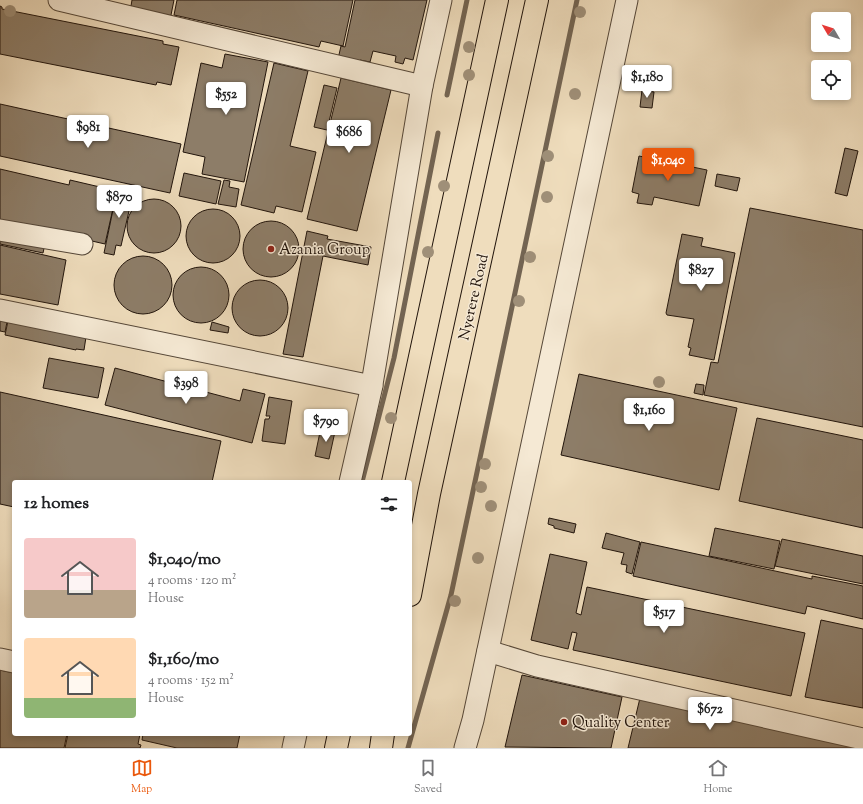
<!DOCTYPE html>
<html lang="en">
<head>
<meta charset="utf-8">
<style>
	body { margin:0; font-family:"Sorts Mill Goudy",serif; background:#f2f2f2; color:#202124; height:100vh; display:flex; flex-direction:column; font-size:15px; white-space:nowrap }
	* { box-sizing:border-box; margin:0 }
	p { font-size:13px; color:#757577 }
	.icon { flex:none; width:22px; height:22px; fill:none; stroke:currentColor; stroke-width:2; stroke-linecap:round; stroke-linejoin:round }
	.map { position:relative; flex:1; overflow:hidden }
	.side { position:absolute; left:12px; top:480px; width:400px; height:256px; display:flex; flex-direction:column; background:#fff; border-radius:4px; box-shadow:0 2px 6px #0003 }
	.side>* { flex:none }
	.needle { width:26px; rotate:309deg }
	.tools { position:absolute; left:811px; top:12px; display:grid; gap:8px }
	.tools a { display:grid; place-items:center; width:40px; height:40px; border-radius:4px; background:#fff; box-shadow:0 2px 6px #0003; font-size:20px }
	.price { position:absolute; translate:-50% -34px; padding:0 9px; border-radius:4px; background:#fff; color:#222; font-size:13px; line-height:26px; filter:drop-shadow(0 1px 2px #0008) }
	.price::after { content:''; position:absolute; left:50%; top:24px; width:12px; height:9px; margin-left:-6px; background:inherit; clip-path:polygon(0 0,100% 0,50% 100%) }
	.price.on { background:#ea580c; color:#fff }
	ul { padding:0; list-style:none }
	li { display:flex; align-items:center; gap:12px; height:100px; padding:0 12px }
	li span { display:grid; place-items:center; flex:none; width:112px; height:80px; border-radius:4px; color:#555 }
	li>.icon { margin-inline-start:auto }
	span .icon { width:48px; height:48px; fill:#fffc; stroke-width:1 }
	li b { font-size:17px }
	h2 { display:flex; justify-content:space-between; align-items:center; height:48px; padding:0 12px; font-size:17px }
	.dock { display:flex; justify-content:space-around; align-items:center; height:56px; border-top:1px solid #e0e0e0; background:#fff; font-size:11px; color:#757577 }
	.dock a { display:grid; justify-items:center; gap:2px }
	.dock .on { color:#ea580c }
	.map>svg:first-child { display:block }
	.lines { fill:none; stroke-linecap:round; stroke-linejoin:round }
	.stream { stroke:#736452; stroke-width:5 }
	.building { fill:#8d7d68; stroke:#22150c }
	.minor-casing { stroke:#554738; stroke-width:23 }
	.highway-casing { stroke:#22150c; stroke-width:24 }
	.minor { stroke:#f5e9d4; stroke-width:21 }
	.highway { stroke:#efddbd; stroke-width:22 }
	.tree { fill:#9f8f78 }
	.poi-dot { fill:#8f2418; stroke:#f5e9d4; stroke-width:1.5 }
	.labels { text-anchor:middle; stroke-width:3; stroke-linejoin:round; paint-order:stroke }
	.poi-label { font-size:15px; fill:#22150c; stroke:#f5e9d4; text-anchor:start }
	.street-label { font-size:15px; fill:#22150c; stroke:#f5e9d4 }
</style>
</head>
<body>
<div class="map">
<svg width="863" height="748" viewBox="0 0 863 748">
	<rect width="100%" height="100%" fill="#efddbd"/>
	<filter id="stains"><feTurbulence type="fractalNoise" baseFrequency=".005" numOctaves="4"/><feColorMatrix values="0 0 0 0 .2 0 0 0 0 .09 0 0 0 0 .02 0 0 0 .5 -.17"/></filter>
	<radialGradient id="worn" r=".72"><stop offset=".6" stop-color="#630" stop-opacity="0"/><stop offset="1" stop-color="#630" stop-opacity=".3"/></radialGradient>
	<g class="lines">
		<g class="stream">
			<path d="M447,95L467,0"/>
			<path d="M362,482L394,358L438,133"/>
			<path d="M408,748L451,595L577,0"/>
		</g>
	</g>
	<g class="building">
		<path d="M132,0H174L170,20L130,12Z"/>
		<path d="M177,0H353L343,46L321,41L319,47L174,15Z"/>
		<path d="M355,0H427L413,60L405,58L403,64L395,62L396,56L373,51L370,62L360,60L359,64L338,59L341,46L345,47Z"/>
		<path d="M0,6L2,7V9L163,41V44L179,47L171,85L157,82L156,85L0,54Z"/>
		<path d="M225,54L268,62L244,182L202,174L205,157L183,152L201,63L222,68Z"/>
		<path d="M274,63L308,71L290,146L316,152L302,212L276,206L274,213L241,205Z"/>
		<path d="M341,78L391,90L357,231L307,219Z"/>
		<path d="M324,85L337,88L327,130L314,127Z"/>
		<path d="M642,90L654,92L652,108L640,107Z"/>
		<path d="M0,104L181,144L170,193L0,156Z"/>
		<path d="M845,148L858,151L847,196L835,193Z"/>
		<path d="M639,156L707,170L699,206L654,197L652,205L637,203L639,194L632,192Z"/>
		<path d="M0,169L69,185L70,180L117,191L105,244L0,220Z"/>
		<path d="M184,173L221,181L216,204L179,196Z"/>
		<path d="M717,174L740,178L737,191L715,186Z"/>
		<path d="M224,180L230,181L229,187L239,189L236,207L218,204Z"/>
		<path d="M118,186L134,189L121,246L116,245L114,255L104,253Z"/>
		<circle cx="154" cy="226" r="27"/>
		<path d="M750,208L863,230V427L704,395L711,362L718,363Z"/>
		<circle cx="213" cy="236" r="27"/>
		<circle cx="271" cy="249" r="28"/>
		<path d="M307,231L328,236L327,239L371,247L368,265L323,256L303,357L283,354Z"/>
		<path d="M682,234L703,238L701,246L735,253L714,360L689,355L691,348L688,347L694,319L667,315L666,313Z"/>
		<path d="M0,235L45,244L43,253L0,244Z"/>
		<path d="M0,245L66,260L58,305L0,294Z"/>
		<circle cx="143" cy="285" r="29"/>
		<circle cx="201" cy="295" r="28"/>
		<circle cx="260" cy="308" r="28"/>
		<path d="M0,321L7,322L5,332L0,331Z"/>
		<path d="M8,321L86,337L84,350L76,349V350L5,335Z"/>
		<path d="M212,322L229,327L228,333L210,330Z"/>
		<path d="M49,358L104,368L98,398L43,388Z"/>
		<path d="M115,368L240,401L243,389L265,394L252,443L105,405Z"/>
		<path d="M579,374L737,408L719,490L561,455Z"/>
		<path d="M696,384L704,385L703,395L694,393Z"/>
		<path d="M0,392L221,441L212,482H14V507L0,504Z"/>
		<path d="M269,397L292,401L285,444L262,441L265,419H269L270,416H266Z"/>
		<path d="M757,418L863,440V528L739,501Z"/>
		<path d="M326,425L336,427L329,459L315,456L320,432L324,433Z"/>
		<path d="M549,518L576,524L574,533L554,528V526L548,524Z"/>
		<path d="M715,528L780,541L774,569L709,556Z"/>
		<path d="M606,533L640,542L632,574L626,572L627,565L621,564L624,553L602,548Z"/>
		<path d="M782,539L863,556V584L775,566Z"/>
		<path d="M641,542L812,579V576L863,586V619L807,606L805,614L633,576Z"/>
		<path d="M550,554L587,562L576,613L581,615L587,587L805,633L791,696L573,650L577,633L572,632L568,649L531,640Z"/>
		<path d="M821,620L863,629V708L805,697Z"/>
		<path d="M0,670L14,673V734H67L64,748H0Z"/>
		<path d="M522,675L622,697L611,748L505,747Z"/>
		<path d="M640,698L863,748H628Z"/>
		<path d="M68,734H140L138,744L141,745L140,748H65Z"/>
		<path d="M143,734H240L237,748H177L142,740Z"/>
	</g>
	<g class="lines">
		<defs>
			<g id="minor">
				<path d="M59,0L422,86"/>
				<path d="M0,230L82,244"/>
				<path d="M0,310L372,386"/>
				<path d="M350,482L371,390L422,86L441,0"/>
				<path d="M488,651L537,666L863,739"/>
				<path d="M0,659L14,662"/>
				<path d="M293,748L296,734"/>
				<path d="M465,748L473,720L627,0"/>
			</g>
			<g id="highway">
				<path d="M393,482L497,0"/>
				<path d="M410,595L429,494L537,0"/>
				<path d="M336,748L339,734"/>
				<path d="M381,748L383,734"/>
			</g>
		</defs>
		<use href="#minor" class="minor-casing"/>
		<use href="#highway" class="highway-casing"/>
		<use href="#minor" class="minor"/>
		<use href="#highway" class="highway"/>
	</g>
	<g class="tree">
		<circle cx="10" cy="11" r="6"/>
		<circle cx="580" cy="12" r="6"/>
		<circle cx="469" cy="47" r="6"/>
		<circle cx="469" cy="75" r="6"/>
		<circle cx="575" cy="94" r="6"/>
		<circle cx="548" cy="156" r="6"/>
		<circle cx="444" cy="186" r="6"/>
		<circle cx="547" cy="197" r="6"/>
		<circle cx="428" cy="252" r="6"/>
		<circle cx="530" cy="257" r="6"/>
		<circle cx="519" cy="301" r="6"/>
		<circle cx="659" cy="382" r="6"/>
		<circle cx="391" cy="418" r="6"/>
		<circle cx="485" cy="464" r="6"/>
		<circle cx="481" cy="487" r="6"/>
		<circle cx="491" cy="506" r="6"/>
		<circle cx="478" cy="558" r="6"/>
		<circle cx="455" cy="601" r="6"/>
	</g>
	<g class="poi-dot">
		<circle cx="271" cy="249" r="4"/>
		<circle cx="564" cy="722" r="4"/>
	</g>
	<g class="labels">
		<g class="poi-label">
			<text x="279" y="254">Azania Group</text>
			<text x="572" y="727">Quality Center</text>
		</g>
		<g class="street-label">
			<text transform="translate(473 297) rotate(-77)" y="5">Nyerere Road</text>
		</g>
	</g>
	<rect width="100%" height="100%" filter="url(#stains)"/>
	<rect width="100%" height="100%" fill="url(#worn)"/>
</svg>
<div class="tools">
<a><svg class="needle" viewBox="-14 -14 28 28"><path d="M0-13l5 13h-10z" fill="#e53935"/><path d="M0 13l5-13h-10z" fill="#757577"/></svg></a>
<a><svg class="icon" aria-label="locate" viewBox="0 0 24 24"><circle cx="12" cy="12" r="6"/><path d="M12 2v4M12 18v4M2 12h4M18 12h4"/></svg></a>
</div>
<b class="price" style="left:647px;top:99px">$1,180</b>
<b class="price" style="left:226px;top:116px">$552</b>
<b class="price" style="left:88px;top:149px">$981</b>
<b class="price" style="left:349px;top:154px">$686</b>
<b class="price on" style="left:668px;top:182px">$1,040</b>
<b class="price" style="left:119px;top:219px">$870</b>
<b class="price" style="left:701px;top:292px">$827</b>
<b class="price" style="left:186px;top:405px">$398</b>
<b class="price" style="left:649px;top:432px">$1,160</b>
<b class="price" style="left:326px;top:443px">$790</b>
<b class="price" style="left:664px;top:634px">$517</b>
<b class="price" style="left:710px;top:731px">$672</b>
<section class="side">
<h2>12 homes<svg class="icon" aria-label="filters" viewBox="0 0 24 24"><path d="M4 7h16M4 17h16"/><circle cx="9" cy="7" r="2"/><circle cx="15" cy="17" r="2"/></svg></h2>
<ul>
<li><span style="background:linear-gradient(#f6c9c9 65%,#b9a48a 0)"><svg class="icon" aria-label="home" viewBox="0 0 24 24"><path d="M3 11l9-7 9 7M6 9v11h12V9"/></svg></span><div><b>$1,040/mo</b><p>4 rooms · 120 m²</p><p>House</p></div></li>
<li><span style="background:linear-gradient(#ffd9b3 75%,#8fb573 0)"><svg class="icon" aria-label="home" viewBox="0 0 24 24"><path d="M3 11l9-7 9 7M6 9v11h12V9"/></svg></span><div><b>$1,160/mo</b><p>4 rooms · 152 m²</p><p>House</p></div></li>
</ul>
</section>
</div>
<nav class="dock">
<a class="on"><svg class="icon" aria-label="map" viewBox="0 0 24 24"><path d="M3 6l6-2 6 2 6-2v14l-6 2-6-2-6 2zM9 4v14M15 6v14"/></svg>Map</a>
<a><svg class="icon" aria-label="saved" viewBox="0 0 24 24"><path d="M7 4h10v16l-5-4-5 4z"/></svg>Saved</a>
<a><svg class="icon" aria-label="home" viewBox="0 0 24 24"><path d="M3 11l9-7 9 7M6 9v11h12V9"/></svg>Home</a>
</nav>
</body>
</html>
